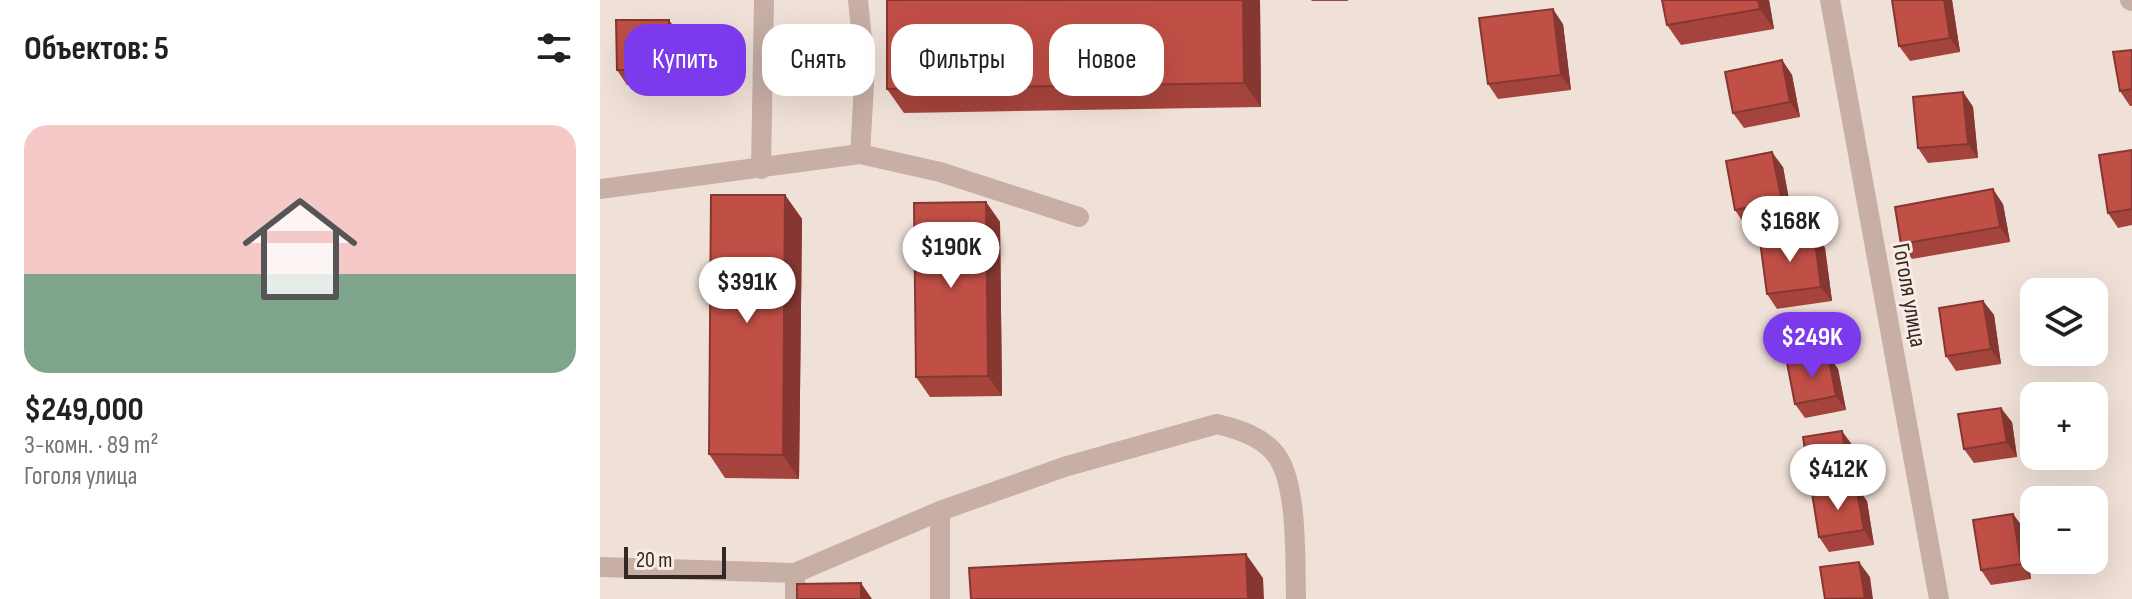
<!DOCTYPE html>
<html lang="ru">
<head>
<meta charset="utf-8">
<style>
	body { margin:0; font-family:"Sofia Sans Condensed",sans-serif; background:#f6f6f6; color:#202124; height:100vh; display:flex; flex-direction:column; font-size:30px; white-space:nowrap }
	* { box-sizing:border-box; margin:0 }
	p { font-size:26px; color:#757577 }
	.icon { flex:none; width:44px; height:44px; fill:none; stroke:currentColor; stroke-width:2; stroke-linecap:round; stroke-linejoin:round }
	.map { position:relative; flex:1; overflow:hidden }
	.panel { display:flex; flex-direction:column; background:#fff; width:600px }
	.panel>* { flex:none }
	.hud { position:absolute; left:24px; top:24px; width:760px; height:72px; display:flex; gap:16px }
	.fabs { position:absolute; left:1420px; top:278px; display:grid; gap:16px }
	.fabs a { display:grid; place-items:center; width:88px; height:88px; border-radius:16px; background:#fff; box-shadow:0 8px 32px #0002; font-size:40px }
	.scale { position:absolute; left:24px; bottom:20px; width:102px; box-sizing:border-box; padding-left:8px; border:4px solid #332826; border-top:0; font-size:22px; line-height:28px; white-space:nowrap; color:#332826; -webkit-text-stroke:6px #f8ece4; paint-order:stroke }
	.price { position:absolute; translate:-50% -68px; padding:0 18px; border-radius:28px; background:#fff; color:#222; font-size:26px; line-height:52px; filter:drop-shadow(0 2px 4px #0008) }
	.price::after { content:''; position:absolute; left:50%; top:48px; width:24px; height:18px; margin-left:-12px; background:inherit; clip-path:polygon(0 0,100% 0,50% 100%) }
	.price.selected { background:#7c3aed; color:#fff }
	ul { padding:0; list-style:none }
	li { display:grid; align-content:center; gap:16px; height:424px; padding:0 24px }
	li+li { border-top:2px solid #e0e0e0 }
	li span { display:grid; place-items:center; height:248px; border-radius:24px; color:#555 }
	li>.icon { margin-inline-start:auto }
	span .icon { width:144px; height:144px; fill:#fffc; stroke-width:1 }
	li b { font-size:34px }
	h2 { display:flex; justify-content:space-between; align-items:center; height:96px; padding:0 24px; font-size:34px }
	.chip { padding:0 28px; border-radius:24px; background:#fff; box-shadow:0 8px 32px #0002; font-size:28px; line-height:72px }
	.chip.selected { background:#7c3aed; color:#fff }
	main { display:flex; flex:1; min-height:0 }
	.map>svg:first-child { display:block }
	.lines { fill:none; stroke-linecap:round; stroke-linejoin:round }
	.minor { stroke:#c7afa5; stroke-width:20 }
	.wall { fill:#a5443c }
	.shaded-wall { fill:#863731 }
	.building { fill:#c04f46; stroke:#863731; stroke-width:2 }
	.labels { text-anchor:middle; stroke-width:6; stroke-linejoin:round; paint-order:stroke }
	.street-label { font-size:24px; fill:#332826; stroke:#f8ece4 }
</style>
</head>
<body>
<main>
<section class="panel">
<h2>Объектов: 5<svg class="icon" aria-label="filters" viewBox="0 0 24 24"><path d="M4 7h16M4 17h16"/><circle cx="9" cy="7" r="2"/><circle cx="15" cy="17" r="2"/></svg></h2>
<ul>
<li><span style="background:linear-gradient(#f6c9c9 60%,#7fa58c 0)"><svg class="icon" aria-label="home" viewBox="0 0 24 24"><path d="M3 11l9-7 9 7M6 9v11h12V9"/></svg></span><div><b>$249,000</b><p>3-комн. · 89 m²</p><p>Гоголя улица</p></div></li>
</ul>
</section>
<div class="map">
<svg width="1532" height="599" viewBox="0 0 1532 599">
	<rect width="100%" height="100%" fill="#f0e1d8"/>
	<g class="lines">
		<g class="minor">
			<path d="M258,0L265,68L260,154"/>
			<path d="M1230,0L1339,599"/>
			<path d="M1530,0L1532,1"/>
			<path d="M161,169L164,0"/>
			<path d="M0,189L260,154L340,172L479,217"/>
			<path d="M0,567L195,573L340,511L464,467L617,424C638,429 664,437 677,456C698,486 695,562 696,599"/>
			<path d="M195,573V599"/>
			<path d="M340,599V511"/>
		</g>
	</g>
	<g class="wall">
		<path d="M660,0L661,107L304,113L287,89Z"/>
		<path d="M711,0H748V1H712Z"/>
		<path d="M1062,0H1169L1174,29L1081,45L1067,25Z"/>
		<path d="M1292,0H1352L1360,52L1310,61L1299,46Z"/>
		<path d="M963,24L971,90L898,99L888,84Z"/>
		<path d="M79,34L80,85H27L17,70Z"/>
		<path d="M1532,50V106H1530L1520,91Z"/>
		<path d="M1182,60L1192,75L1200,117L1144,128L1133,113Z"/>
		<path d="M1363,92L1373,107L1378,158L1328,163L1318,148Z"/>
		<path d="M1532,150V225L1518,228L1508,213Z"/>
		<path d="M1183,167L1192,216L1145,225L1135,210Z"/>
		<path d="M185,195L202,219L199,479L125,478L109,454Z"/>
		<path d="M386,202L400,222L402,396L330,397L316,377Z"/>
		<path d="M1403,204L1410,242L1312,259L1301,244Z"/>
		<path d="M1214,234L1225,248L1232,301L1177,309L1167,294Z"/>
		<path d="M1383,301L1394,315L1401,364L1356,371L1346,356Z"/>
		<path d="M1228,355L1238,369L1246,410L1205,418L1195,404Z"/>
		<path d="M1412,422L1417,457L1374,463L1364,449Z"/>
		<path d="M1253,446L1259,484L1220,490L1209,476Z"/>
		<path d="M1256,486L1267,501L1274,545L1229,552L1219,537Z"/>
		<path d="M1413,514L1424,529L1431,579L1391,585L1381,570Z"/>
	</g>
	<g class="shaded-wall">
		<path d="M643,0H660L661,107L644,83Z"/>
		<path d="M1158,0H1169L1174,29L1160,9Z"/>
		<path d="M1344,0H1352L1360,52L1350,38Z"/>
		<path d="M953,9L963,24L971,90L961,75Z"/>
		<path d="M69,20L79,34L80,85L69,70Z"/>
		<path d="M1182,60L1192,75L1200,117L1190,102Z"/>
		<path d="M1363,92L1373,107L1378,158L1368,144Z"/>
		<path d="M1172,152L1183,167L1192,216L1182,201Z"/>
		<path d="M1393,189L1403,204L1410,242L1400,227Z"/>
		<path d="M185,195L202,219L199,479L183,455Z"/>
		<path d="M386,202L400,222L402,396L388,376Z"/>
		<path d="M1214,234L1225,248L1232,301L1221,287Z"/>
		<path d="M1383,301L1394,315L1401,364L1391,349Z"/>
		<path d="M1228,355L1238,369L1246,410L1236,396Z"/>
		<path d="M1401,408L1412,422L1417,457L1407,442Z"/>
		<path d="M1242,431L1253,446L1259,484L1248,470Z"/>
		<path d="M1256,486L1267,501L1274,545L1264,530Z"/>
		<path d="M1413,514L1424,529L1431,579L1421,564Z"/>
		<path d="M646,554L663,578L664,599H648Z"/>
		<path d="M1259,562L1270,577L1273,599H1266L1265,598Z"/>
		<path d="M261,583L272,599H261Z"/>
	</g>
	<g class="building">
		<path d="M287,0H643L644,83L287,89Z"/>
		<path d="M1062,0H1158L1160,9L1067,25Z"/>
		<path d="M1292,0H1344L1350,38L1299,46Z"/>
		<path d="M953,9L961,75L888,84L879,18Z"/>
		<path d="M16,20H69V70H17Z"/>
		<path d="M1532,50V89L1520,91L1513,52Z"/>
		<path d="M1182,60L1190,102L1133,113L1125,72Z"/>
		<path d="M1363,92L1368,144L1318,148L1313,97Z"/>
		<path d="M1532,150V209L1508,213L1499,155Z"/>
		<path d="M1172,152L1182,201L1135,210L1126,161Z"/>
		<path d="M1393,189L1400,227L1301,244L1295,207Z"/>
		<path d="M111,195H185L183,455L109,454Z"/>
		<path d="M386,202L388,376L316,377L314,203Z"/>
		<path d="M1214,234L1221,287L1167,294L1160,241Z"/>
		<path d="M1383,301L1391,349L1346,356L1339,308Z"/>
		<path d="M1228,355L1236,396L1195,404L1187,363Z"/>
		<path d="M1401,408L1407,442L1364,449L1358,414Z"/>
		<path d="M1242,431L1248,470L1209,476L1203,437Z"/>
		<path d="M1256,486L1264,530L1219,537L1212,493Z"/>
		<path d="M1413,514L1421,564L1381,570L1373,520Z"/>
		<path d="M646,554L648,599H371L369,568Z"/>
		<path d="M1259,562L1265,598L1225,599L1220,567Z"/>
		<path d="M261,583V599H197V584Z"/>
	</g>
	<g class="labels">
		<g class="street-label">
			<text transform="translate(1310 295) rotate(80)" y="8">Гоголя улица</text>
		</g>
	</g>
</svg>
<div class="fabs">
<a><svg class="icon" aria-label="layers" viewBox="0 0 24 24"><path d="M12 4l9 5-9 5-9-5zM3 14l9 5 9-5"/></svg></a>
<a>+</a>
<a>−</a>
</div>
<div class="scale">20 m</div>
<b class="price" style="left:1190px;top:264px">$168K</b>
<b class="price" style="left:351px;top:290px">$190K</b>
<b class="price" style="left:147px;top:325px">$391K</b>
<b class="price selected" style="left:1212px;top:380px">$249K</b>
<b class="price" style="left:1238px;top:512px">$412K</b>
<div class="hud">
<a class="chip selected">Купить</a>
<a class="chip">Снять</a>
<a class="chip">Фильтры</a>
<a class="chip">Новое</a>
</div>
</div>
</main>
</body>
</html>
